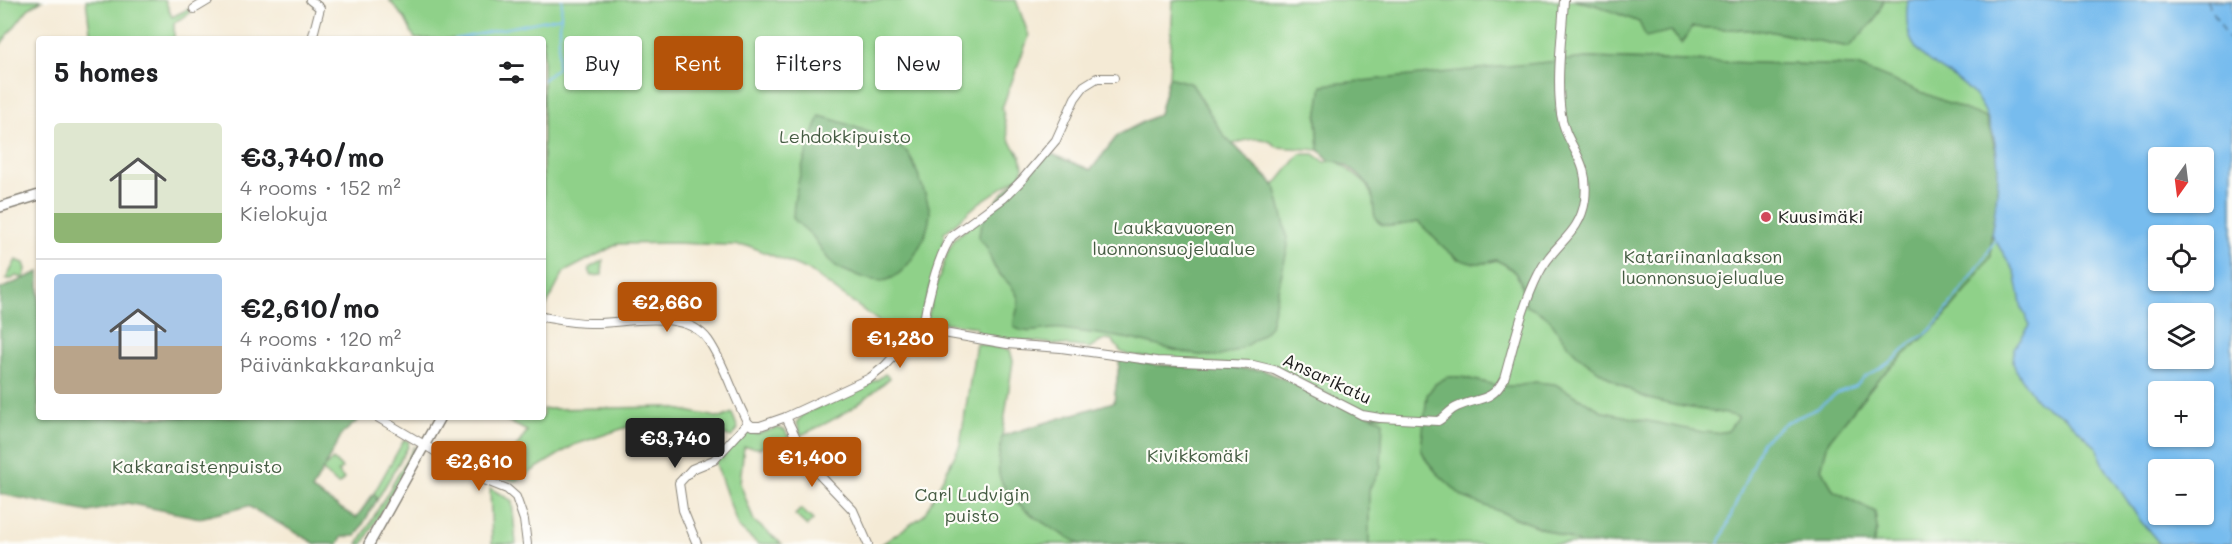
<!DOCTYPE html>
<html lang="en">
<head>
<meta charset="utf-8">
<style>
	body { margin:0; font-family:Mali,sans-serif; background:#f2f2f2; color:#202124; height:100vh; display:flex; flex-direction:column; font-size:22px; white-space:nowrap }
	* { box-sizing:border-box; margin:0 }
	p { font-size:20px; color:#757577 }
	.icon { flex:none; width:33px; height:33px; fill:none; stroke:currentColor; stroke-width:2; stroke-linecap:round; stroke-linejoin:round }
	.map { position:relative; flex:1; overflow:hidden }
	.sheet { position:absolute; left:36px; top:36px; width:510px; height:384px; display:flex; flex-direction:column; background:#fff; border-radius:6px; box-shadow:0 2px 4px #0004 }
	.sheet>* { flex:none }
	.banner { position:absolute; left:564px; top:36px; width:570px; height:54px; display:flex; gap:12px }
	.needle { width:39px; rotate:194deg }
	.fabs { position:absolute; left:2148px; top:147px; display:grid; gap:12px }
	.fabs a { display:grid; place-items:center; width:66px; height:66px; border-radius:6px; background:#fff; box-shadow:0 2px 4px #0004; font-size:30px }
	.price { position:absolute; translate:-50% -51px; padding:0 14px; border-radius:6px; background:#b45309; color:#fff; font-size:20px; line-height:39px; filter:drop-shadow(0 2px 3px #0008) }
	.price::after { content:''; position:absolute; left:50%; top:36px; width:18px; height:14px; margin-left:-9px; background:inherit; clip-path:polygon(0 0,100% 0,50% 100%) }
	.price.selected { background:#222; color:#fff }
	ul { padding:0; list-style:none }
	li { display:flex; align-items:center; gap:18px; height:150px; padding:0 18px }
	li+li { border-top:2px solid #e0e0e0 }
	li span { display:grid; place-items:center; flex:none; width:168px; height:120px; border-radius:6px; color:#555 }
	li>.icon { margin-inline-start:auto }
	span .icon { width:72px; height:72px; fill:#fffc; stroke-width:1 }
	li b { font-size:26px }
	h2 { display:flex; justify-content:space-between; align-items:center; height:72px; padding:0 18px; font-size:26px }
	.chip { padding:0 21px; border-radius:6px; background:#fff; box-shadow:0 2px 4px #0004; font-size:21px; line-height:54px }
	.chip.selected { background:#b45309; color:#fff }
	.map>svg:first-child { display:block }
	.green { fill:#8fd189; stroke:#567652; stroke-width:1.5; fill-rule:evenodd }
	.forest { fill:#73b375; stroke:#486848; stroke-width:1.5 }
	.water { fill:#77bcee; stroke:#4a6c85; stroke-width:1.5; fill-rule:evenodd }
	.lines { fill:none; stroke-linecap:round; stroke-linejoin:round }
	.stream { stroke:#77bcee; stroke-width:2 }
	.ferry { stroke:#405c70; stroke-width:1.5; stroke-dasharray:8 6; stroke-linecap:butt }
	.minor-casing { stroke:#888378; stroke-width:10 }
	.tertiary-casing { stroke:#888378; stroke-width:12 }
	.minor { stroke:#fff; stroke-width:8 }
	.tertiary { stroke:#fff; stroke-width:9 }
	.poi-dot { fill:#d1495b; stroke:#fdfcf7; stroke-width:2 }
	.labels { text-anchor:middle; stroke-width:4.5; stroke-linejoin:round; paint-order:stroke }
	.park-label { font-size:18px; fill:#445b42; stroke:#fdfcf7 }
	.poi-label { font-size:18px; fill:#1c1c1c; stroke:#fdfcf7; text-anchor:start }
	.street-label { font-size:18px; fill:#1c1c1c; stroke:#fdfcf7 }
</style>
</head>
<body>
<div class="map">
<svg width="2232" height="544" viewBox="0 0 2232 544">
	<rect width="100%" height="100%" fill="#fdfcf7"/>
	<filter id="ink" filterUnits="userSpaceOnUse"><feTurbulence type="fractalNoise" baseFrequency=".0167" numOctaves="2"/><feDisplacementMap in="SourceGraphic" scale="12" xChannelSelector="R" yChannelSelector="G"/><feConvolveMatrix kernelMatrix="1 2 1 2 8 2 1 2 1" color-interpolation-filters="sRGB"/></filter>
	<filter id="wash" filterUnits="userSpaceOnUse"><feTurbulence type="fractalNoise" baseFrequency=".008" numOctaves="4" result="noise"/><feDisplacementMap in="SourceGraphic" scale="24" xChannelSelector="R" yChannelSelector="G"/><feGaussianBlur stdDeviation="1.35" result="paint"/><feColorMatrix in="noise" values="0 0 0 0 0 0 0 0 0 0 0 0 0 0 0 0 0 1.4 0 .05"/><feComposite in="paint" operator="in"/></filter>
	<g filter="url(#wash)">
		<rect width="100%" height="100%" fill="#f4ead5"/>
		<g class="green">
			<path d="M0,0H42L28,9L0,45Z"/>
			<path d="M86,0H165L172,17L188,9L190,13L174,23V39H91Z"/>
			<path d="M389,0H1016L1029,36L1002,108L1009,139L1021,157L1023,167L1021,175L979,203L944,233L943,248L919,323L903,339L808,270L749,246L675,243L618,244L564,272L543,312V39H415L405,19Z"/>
			<path d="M1173,0H1572L1596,5L1639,22L1671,31L1682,44L1692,27L1768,31L1849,47L1874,21L1884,0H1946L1992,89L1997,154L1857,66L1587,58L1559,61L1731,91L1742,456L1500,386L1461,377H1447L1425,421L1421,449L1427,461L1437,473L1512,517L1578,542V544H882L924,515L960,445L976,343L1010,350L1013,361L1002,436L1114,402L1120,358L1156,365L1240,368L1362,415L1383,416L1354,408L1277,369L1160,359L1128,355L1121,352L1112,340L1106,339L1089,348L1020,340H1005L976,335V327L934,321L933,327H925L931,301L948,251L955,238L987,213L1046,152L1091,170L1118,135L1159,114L1169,77ZM1320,103L1537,276L1525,304C1522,281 1519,270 1496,260L1486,263L1457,259L1419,222L1389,226L1365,183L1336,160L1325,162L1314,154H1300L1275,185L1233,144C1249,139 1264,134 1277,147L1319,150L1317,118Z"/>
			<path d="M1999,191L2068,398L2158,514L2206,544H1873L1877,530L1875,512L1834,491L1821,469L1828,442L1878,379L1938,324L1968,289L1991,256V234Z"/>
			<path d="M16,260L24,263L26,269L24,278L16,276L12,279H6Z"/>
			<path d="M603,260L602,275L591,276L589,268Z"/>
			<path d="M885,374L890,378C858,406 840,418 801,435L797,423L803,414L877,380Z"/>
			<path d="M667,407L721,418L732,413L738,429L732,437L695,427L661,421L639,423L574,445L516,481L497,476L527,431L500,417H543V409Z"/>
			<path d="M777,428L785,430L789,438L760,448L744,447L740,483L754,521L782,544H758L738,527L715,461L746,431L757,434Z"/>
			<path d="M404,440L409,441L408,447L377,500L374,493Z"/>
			<path d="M414,447V454L363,544H358Z"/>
			<path d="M333,459L342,468L338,472L344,479L338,485L322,470Z"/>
			<path d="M490,488L512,501L516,544H492Z"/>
			<path d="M801,509L813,520L807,526L795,515Z"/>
		</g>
		<g class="forest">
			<path d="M1572,0H1884L1874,21L1849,47L1768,31L1692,27L1682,44L1671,31L1646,37L1639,22L1596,5Z"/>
			<path d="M1587,58L1857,66L1986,118L1997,154L1999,171V191L1991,234V256L1968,289L1938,324L1878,379L1828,442L1821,469L1834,491L1875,512L1877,530L1873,544H1578L1577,542L1463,497L1437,473L1427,461L1421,449L1427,395L1435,384L1447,377H1461L1500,386H1517L1535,382L1555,384L1604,412L1702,432L1716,433L1728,431L1738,417C1711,409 1684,409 1657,401C1639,397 1623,386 1608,377C1594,368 1579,358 1568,345C1550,324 1556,318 1526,306C1522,282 1520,270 1496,260C1457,273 1444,245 1418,222C1408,223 1391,229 1381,224C1371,219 1375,204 1372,194C1368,181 1344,159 1330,161L1319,150L1317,118L1322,85Z"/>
			<path d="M1169,77L1192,84L1224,136L1275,186L1285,226L1288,246L1270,326C1261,338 1231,357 1215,356C1189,356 1161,346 1135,340C1111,335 1087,333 1062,329C1047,327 1028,337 1014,327C1012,317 1021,308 1018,298C1014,285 1002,279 995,268C988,257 990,247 979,239C978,208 1025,173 1046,152L1091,170L1118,135L1159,114Z"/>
			<path d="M820,116C840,121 895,140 908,153C913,159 930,205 930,213C929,235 909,273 887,280C877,284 849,273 839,268C826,261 822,248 813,237C807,230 799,225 793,218C794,184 808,148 820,116Z"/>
			<path d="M39,272V417H362L342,434L312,490L356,518L374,493L377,500L356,536L342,537L338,544H316L248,506L200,518L127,503L89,512L0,494V289Z"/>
			<path d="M1120,358L1156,365L1263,370L1383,421L1381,467C1379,476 1372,481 1369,490V544H1080C1056,531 1005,504 999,474C997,462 1000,449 1002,436L1114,402Z"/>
		</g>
		<path class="water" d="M1908,0H2232V544H2160L2139,519L2104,465L2096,447L2064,416L2038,403L2016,370L2013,363L2014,348L2030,325L2022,309L2015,272L1991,234C1999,191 2004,149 1983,108C1957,60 1897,72 1908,0ZM2158,158H2204V202H2158ZM2158,236H2204V280H2158ZM2158,314H2204V358H2158ZM2158,392H2204V436H2158ZM2158,470H2204V514H2158Z"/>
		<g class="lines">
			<g class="stream">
				<path d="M444,0H452"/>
				<path d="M455,39L561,17"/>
				<path d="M543,80L557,68L562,0"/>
				<path d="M1719,544L1762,442L1785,423L1816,409L1839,392L1856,386L1863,378L1882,367L1897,357L1912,342L1926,334L1937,323L1983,260L1995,240"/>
			</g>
			<path class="ferry" d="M2206,0L2232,44"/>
		</g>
	</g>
	<g filter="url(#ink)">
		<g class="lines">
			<defs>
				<g id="minor">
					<path d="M310,0L320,8L312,39"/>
					<path d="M194,9L209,0"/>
					<path d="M543,317C560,320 577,324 594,323C627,323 685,308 708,340C725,364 733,396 748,423"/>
					<path d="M922,332C926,306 937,256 952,236L1004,198L1022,180L1056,140L1075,98L1084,86L1097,78H1114"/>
					<path d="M377,417L482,479L507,489L516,497L524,520L527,544"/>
					<path d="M786,417L808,463L853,510L868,544"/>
					<path d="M748,423L752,426H760L786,417L870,378L885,366L910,339L922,332H938L1007,344L1061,348L1157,361L1253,365L1274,370L1362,415L1380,418L1438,421C1445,418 1449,410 1457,407C1477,397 1492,403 1504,379C1514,344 1522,307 1538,275C1553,243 1580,236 1585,200C1590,157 1566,148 1561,114C1556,77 1562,37 1564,0"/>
					<path d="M697,544L683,510L679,483L692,469L714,460L748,423"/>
				</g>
				<g id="tertiary">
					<path d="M0,207L39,195"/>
					<path d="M369,544L440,417"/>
				</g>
			</defs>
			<use href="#minor" class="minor-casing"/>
			<use href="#tertiary" class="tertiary-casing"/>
			<use href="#minor" class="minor"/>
			<use href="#tertiary" class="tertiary"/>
		</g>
	</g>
	<circle class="poi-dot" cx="1766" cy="217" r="6"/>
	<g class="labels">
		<g class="park-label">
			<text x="845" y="143">Lehdokkipuisto</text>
			<text x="1174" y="234">Laukkavuoren<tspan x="1174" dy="21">luonnonsuojelualue</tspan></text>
			<text x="1703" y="263">Katariinanlaakson<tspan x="1703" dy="21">luonnonsuojelualue</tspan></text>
			<text x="1198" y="462">Kivikkomäki</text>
			<text x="197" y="473">Kakkaraistenpuisto</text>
			<text x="972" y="501">Carl Ludvigin<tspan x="972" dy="21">puisto</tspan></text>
		</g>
		<g class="poi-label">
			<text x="1778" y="223">Kuusimäki</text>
		</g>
		<g class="street-label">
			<text transform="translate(1327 379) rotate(25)" y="6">Ansarikatu</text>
		</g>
	</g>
</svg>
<div class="fabs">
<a><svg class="needle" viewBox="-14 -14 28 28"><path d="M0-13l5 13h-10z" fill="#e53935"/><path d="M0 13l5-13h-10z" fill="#757577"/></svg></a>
<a><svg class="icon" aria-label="locate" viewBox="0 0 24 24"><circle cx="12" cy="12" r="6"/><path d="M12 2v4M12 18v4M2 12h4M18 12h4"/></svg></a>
<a><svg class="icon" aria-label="layers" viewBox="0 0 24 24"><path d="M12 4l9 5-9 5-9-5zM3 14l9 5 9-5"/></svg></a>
<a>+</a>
<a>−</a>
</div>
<b class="price" style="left:667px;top:333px">€2,660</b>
<b class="price" style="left:900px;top:369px">€1,280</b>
<b class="price selected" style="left:675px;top:469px">€3,740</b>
<b class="price" style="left:812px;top:488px">€1,400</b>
<b class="price" style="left:479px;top:492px">€2,610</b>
<div class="banner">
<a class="chip">Buy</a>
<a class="chip selected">Rent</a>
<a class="chip">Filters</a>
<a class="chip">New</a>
</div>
<section class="sheet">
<h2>5 homes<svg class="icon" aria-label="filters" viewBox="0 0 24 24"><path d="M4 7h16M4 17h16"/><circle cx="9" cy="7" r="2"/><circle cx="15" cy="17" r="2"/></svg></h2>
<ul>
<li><span style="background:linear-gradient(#dfe7d0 75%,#8fb573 0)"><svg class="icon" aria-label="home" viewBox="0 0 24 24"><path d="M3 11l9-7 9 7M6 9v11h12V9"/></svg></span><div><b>€3,740/mo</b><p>4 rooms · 152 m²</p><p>Kielokuja</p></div></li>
<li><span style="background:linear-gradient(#a9c7e8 60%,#b9a48a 0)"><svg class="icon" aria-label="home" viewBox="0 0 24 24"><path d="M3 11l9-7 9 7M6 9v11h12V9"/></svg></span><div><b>€2,610/mo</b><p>4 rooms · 120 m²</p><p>Päivänkakkarankuja</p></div></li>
</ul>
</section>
</div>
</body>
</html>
